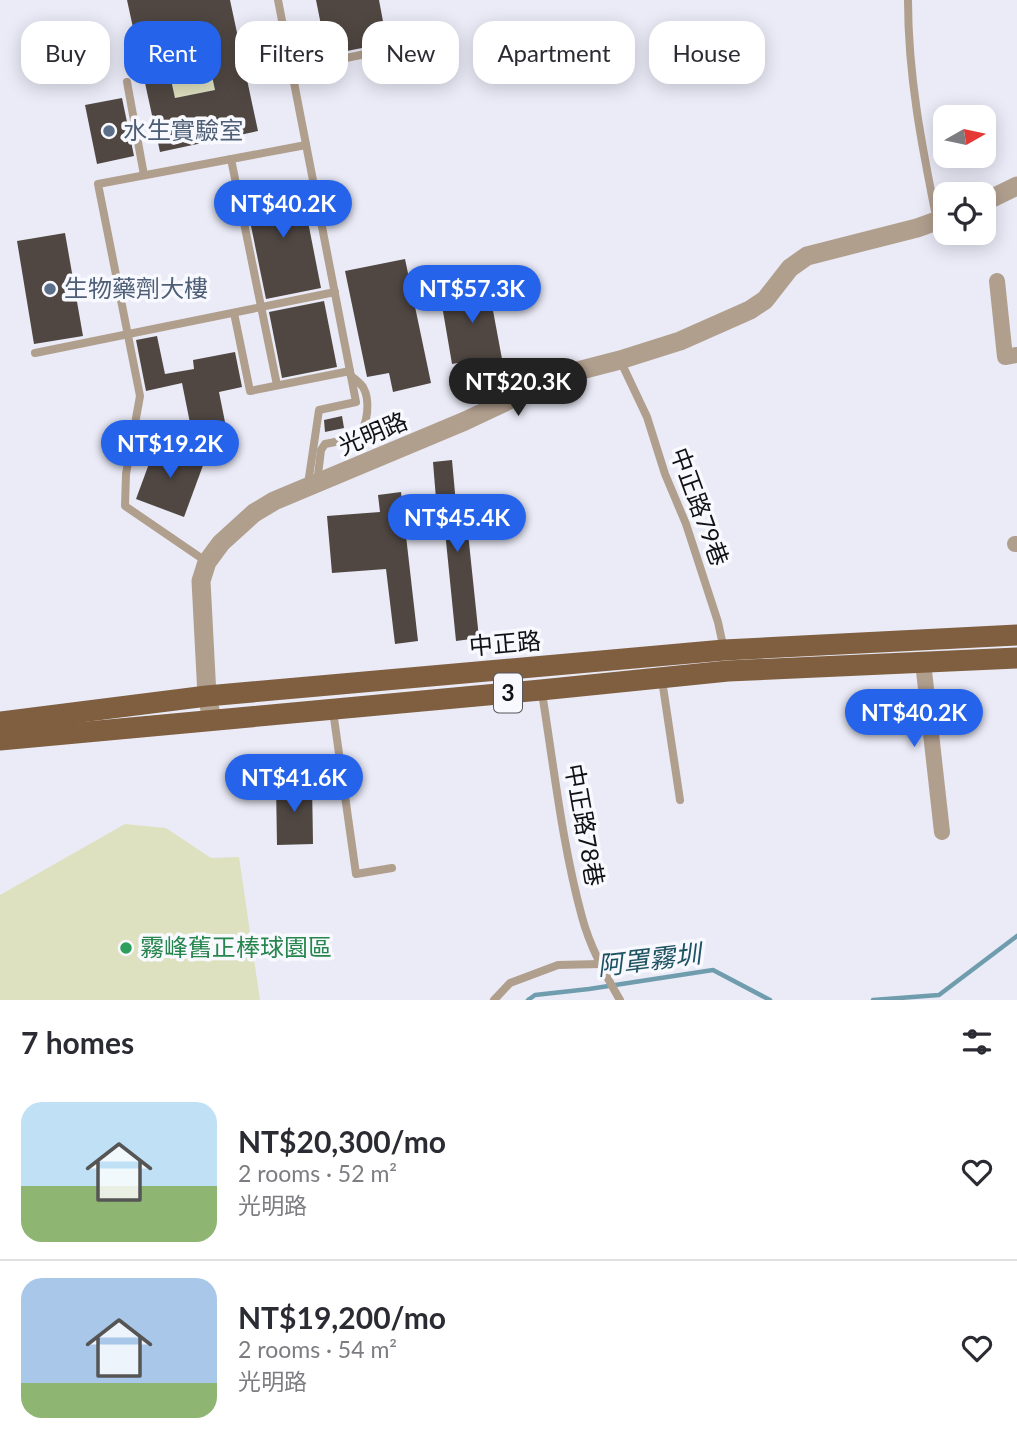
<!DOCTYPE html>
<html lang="en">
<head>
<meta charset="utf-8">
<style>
	body { margin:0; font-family:Lato,"Noto Sans TC",sans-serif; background:#f2f2f3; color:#2b2b33; height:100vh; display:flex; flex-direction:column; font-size:26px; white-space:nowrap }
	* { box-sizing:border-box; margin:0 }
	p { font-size:23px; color:#7c7c81 }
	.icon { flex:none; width:38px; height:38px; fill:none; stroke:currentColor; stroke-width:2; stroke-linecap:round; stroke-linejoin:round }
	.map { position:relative; height:1000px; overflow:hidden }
	.drawer { display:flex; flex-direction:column; background:#fff; flex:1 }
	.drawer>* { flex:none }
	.guide { position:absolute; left:21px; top:21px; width:976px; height:63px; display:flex; gap:14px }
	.needle { width:46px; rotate:81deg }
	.fabs { position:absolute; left:933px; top:105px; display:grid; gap:14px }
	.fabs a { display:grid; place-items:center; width:63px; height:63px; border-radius:14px; background:#fff; box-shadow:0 4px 18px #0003; font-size:35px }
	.price { position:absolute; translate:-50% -60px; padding:0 16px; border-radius:24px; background:#2563eb; color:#fff; font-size:23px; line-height:46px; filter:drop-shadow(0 2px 4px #0008) }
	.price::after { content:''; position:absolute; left:50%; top:42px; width:21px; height:16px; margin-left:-10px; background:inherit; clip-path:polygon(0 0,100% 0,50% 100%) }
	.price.on { background:#222; color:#fff }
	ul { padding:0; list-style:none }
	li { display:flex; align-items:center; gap:21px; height:175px; padding:0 21px }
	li+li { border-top:2px solid #e1e1e2 }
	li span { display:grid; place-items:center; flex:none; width:196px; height:140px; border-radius:21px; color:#555 }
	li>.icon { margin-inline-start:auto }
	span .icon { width:84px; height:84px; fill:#fffc; stroke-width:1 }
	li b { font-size:30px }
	h2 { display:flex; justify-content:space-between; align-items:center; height:84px; padding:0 21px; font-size:30px }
	.pill { padding:0 24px; border-radius:21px; background:#fff; box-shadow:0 4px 18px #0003; font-size:24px; line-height:63px }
	.pill.on { background:#2563eb; color:#fff }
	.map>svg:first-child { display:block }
	.green { fill:#dee1bf }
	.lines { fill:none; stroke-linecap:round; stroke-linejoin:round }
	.stream { stroke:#709dae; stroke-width:4.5 }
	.building { fill:#504742; fill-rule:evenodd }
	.service { stroke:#b19f8e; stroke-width:8 }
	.minor { stroke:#b19f8e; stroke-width:16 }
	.tertiary { stroke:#b19f8e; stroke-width:19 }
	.primary { stroke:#7f5f40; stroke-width:21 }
	.service-dot { fill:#5c6f8a; stroke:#f8f9fe; stroke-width:2.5 }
	.leisure-dot { fill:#2e9e5b; stroke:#f8f9fe; stroke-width:2.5 }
	.labels { text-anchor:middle; stroke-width:7; stroke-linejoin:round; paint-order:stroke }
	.shield { fill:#f8f9fe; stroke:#57575c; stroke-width:2 }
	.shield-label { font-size:23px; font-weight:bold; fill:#121216 }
	.service-label { font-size:24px; fill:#4e5e75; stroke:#f8f9fe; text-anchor:start }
	.street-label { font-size:24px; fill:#121216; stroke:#f8f9fe }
	.leisure-label { font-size:24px; fill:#27864d; stroke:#f8f9fe; text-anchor:start }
	.water-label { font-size:26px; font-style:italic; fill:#1d5262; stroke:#f8f9fe }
</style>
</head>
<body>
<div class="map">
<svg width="1017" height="1000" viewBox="0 0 1017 1000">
	<rect width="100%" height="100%" fill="#eaebf7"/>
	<g class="green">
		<path d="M201,25L215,90L175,98L161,34Z"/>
		<path d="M125,824L166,828L211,858L239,857L260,1000H0V895Z"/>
	</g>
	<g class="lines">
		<g class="stream">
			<path d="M528,1000L535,995L589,989L713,970L770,1000"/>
			<path d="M873,1000L939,995L1017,936"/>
		</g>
	</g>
	<g class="building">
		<path d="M127,0H230L258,131L160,152ZM201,25L215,90L175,98L161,34Z"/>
		<path d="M316,0H379L387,43L327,55Z"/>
		<path d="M122,98L134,156L97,164L85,105Z"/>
		<path d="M300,181L321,288L266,299L244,192Z"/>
		<path d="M65,233L83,336L34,344L17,241Z"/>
		<path d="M405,259L431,383L393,392L389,373L367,377L345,271Z"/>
		<path d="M486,273L505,375L473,380L469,361L452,364L438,282Z"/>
		<path d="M324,301L337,367L282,378L269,312Z"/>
		<path d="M157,336L165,374L194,369L193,360L235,352L242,387L219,392L228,437L194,443L182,383L146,391L136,340Z"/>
		<path d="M342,416L344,428L325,432L324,420Z"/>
		<path d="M157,442L205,460L184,517L136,499Z"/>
		<path d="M452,460L457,515L466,514L479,638L456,641L443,511H437L433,462Z"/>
		<path d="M401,492L418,641L395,644L386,569L332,573L327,516L380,512L378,495Z"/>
		<path d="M312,782L313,844L277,845L276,783Z"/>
	</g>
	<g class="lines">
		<g class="service">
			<path d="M278,0L356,402L319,410L308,484"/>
			<path d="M908,0C908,76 922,147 937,221"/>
			<path d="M292,69L390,49"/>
			<path d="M127,82L144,175"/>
			<path d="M231,159L277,385"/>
			<path d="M234,313L250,391L350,371"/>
			<path d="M35,353L335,292"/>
			<path d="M620,360L647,417L665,474L686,524L718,622L724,650"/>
			<path d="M317,483L321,450L325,444C334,442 349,440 357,435C369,426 370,399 363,387C360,383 355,379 351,376"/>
			<path d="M207,562L125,506L126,474L140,396L98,184L306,145"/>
			<path d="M662,680L680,800"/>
			<path d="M542,693C554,767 562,844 582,917C590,947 605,974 620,1000"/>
			<path d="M333,711L356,874L392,868"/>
			<path d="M494,1000L510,983L558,965L600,964"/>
		</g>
		<g class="minor">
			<path d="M997,281L1005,357L1017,355"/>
			<path d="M1015,544H1017"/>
			<path d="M923,662L942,832"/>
		</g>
		<g class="tertiary">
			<path d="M984,202L1017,186"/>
			<path d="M212,719L207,696L201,581L207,562L221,543L254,513L274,501L465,421L562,375L620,360L680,341L750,310L765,300L790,268L807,256L917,228L945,218"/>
		</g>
		<g class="primary">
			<path d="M0,722L207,696L724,650L1017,635"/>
			<path d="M0,740L541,690L728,671L1017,658"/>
		</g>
	</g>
	<g class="service-dot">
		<circle cx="109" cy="131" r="7"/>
		<circle cx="50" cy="289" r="7"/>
	</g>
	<circle class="leisure-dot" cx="126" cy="948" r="7"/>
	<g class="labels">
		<rect class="shield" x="494" y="673.5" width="28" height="39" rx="5"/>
		<g class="shield-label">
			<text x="508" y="701">3</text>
		</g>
		<g class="service-label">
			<text x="123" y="139">水生實驗室</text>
			<text x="64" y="297">生物藥劑大樓</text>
		</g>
		<g class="street-label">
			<text transform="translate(373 434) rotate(-23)" y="8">光明路</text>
			<text transform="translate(699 507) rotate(70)" y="8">中正路79巷</text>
			<text transform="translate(505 644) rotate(-5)" y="8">中正路</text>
			<text transform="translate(584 825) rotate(80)" y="8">中正路78巷</text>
		</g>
		<g class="leisure-label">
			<text x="140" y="956">霧峰舊正棒球園區</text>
		</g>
		<g class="water-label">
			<text transform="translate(649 960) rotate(-7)" y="9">阿罩霧圳</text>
		</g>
	</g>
</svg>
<div class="fabs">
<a><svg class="needle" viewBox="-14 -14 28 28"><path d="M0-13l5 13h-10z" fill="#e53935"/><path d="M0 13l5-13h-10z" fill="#7c7c81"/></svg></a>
<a><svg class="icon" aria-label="locate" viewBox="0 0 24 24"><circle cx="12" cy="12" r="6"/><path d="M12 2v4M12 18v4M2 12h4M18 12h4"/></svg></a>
</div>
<b class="price" style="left:283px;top:240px">NT$40.2K</b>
<b class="price" style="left:472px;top:325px">NT$57.3K</b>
<b class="price on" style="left:518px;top:418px">NT$20.3K</b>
<b class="price" style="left:170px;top:480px">NT$19.2K</b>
<b class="price" style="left:457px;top:554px">NT$45.4K</b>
<b class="price" style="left:914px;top:749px">NT$40.2K</b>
<b class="price" style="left:294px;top:814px">NT$41.6K</b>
<div class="guide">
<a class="pill">Buy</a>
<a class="pill on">Rent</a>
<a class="pill">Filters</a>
<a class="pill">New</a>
<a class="pill">Apartment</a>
<a class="pill">House</a>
</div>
</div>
<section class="drawer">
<h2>7 homes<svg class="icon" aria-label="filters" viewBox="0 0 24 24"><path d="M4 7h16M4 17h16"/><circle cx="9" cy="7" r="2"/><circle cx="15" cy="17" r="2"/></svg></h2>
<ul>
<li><span style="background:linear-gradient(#bfe0f5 60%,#8fb573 0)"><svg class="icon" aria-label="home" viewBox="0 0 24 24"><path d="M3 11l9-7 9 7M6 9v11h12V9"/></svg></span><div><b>NT$20,300/mo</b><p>2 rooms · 52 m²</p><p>光明路</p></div><svg class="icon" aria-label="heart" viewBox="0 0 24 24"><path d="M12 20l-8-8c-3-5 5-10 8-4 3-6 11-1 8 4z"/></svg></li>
<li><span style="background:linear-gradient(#a9c7e8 75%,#8fb573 0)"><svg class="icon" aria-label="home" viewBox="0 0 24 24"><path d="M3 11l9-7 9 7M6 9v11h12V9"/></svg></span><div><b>NT$19,200/mo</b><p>2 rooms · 54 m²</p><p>光明路</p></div><svg class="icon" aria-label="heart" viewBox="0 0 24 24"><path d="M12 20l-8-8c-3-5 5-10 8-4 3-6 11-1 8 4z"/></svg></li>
</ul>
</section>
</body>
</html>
